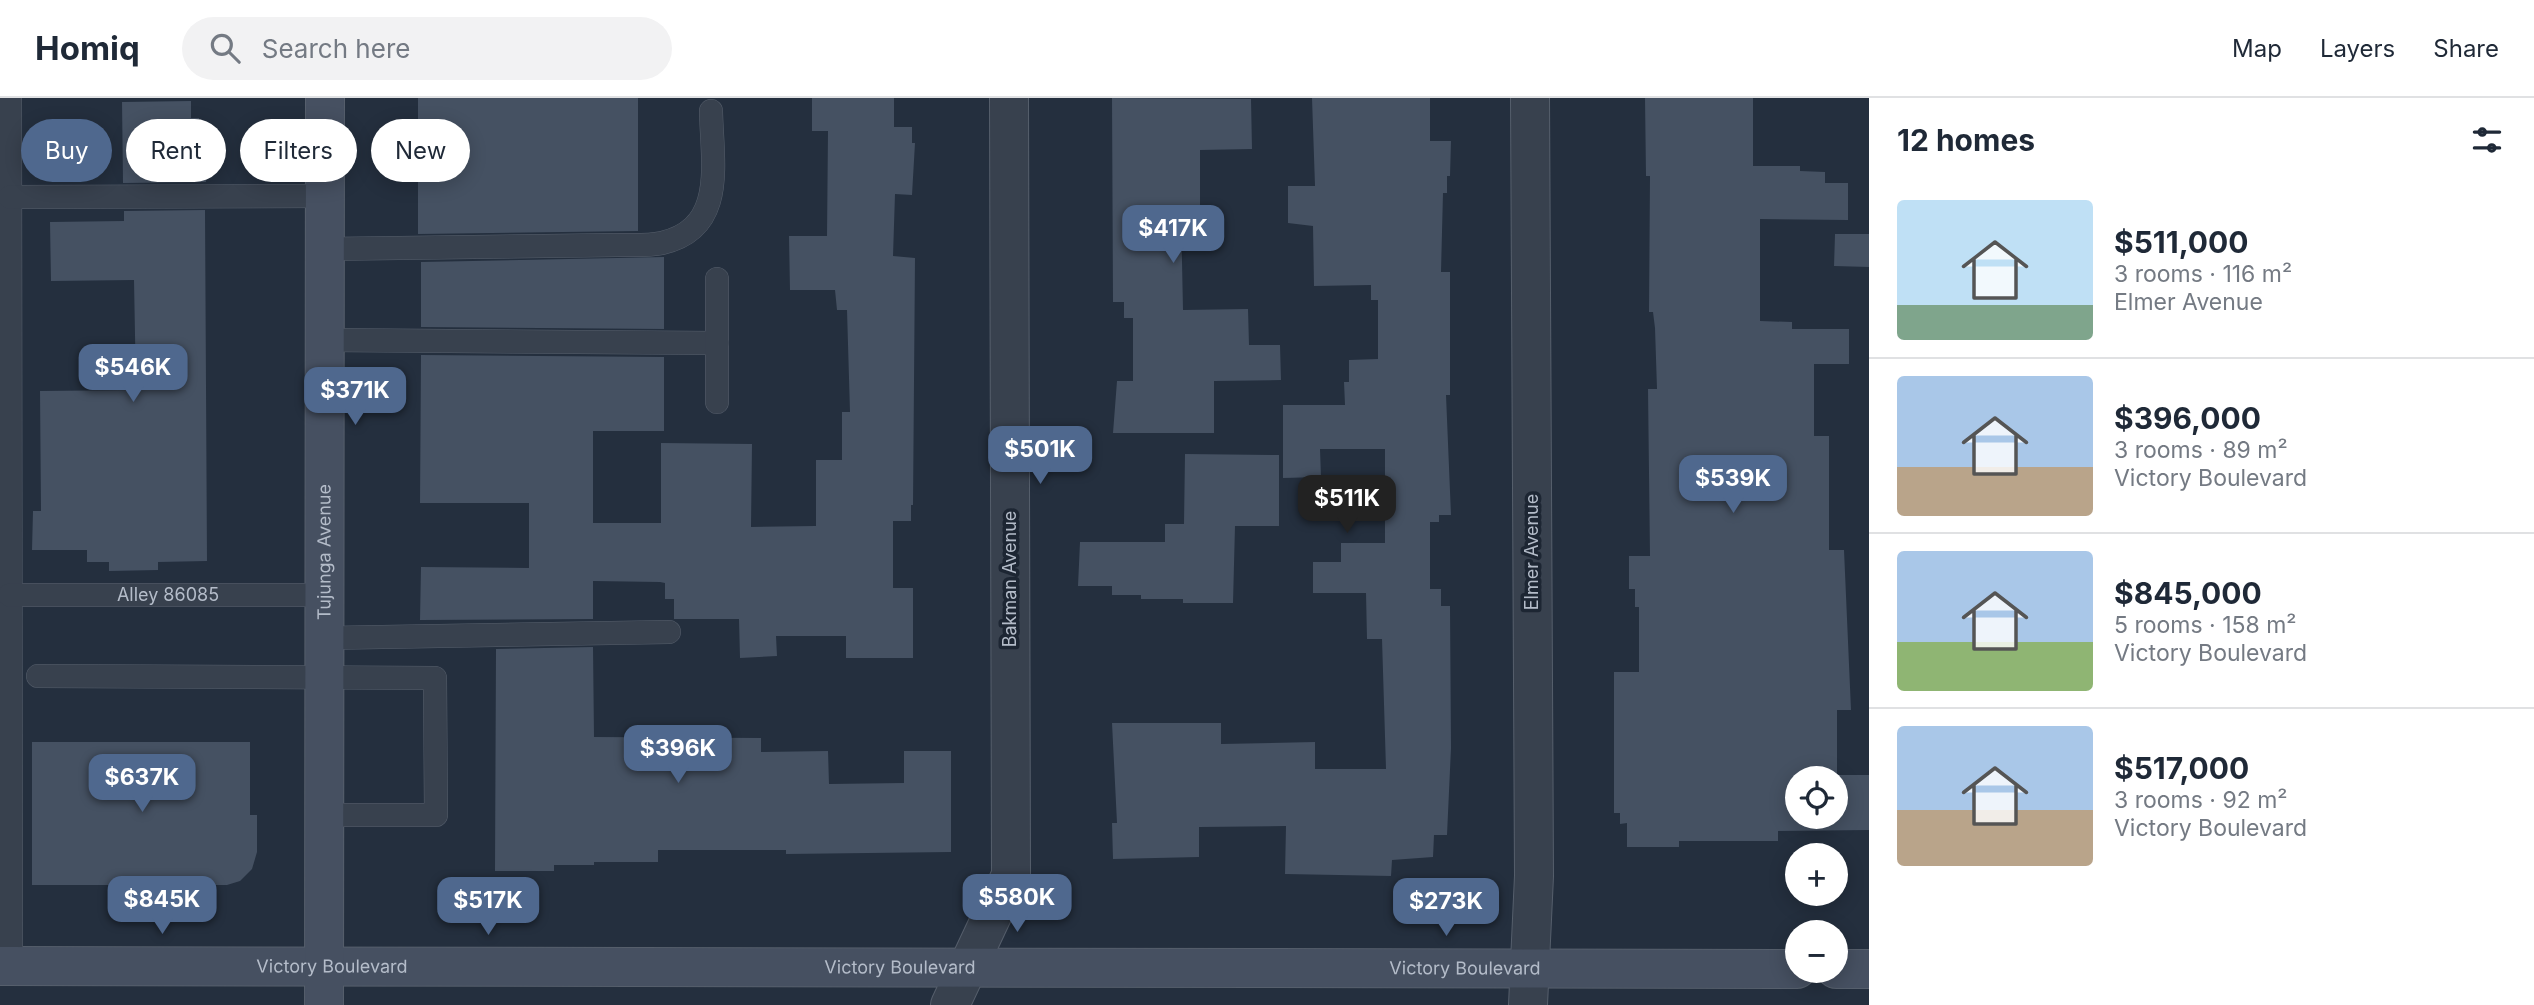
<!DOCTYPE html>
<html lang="en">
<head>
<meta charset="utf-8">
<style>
	body { margin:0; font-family:Inter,sans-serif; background:#f2f2f3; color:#1f2937; height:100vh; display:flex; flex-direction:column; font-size:26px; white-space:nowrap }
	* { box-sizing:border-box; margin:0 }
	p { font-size:23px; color:#747a83 }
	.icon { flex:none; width:38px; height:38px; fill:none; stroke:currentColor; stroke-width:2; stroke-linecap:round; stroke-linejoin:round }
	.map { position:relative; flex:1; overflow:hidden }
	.sheet { display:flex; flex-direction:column; background:#fff; width:665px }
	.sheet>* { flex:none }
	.guide { position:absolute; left:21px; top:21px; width:665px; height:63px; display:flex; gap:14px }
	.buttons { position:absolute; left:1785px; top:668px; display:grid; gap:14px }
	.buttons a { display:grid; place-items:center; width:63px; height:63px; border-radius:50%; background:#fff; box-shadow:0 4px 18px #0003; font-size:35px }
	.price { position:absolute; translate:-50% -60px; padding:0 16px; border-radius:14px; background:#4f688e; color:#fff; font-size:23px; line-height:46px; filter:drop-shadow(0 2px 4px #0008) }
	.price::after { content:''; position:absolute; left:50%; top:42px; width:21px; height:16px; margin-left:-10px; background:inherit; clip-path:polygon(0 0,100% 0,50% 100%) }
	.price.selected { background:#222; color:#fff }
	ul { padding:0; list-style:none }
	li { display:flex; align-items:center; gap:21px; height:175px; padding:0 28px }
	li+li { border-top:2px solid #e0e1e3 }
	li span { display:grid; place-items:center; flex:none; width:196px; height:140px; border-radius:7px; color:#555 }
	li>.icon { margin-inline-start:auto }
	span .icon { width:84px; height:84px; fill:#fffc; stroke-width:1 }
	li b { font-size:30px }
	h2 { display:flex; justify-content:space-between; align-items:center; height:84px; padding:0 28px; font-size:30px }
	.pill { padding:0 24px; border-radius:32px; background:#fff; box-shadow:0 4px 18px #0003; font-size:24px; line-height:63px }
	.pill.selected { background:#4f688e; color:#fff }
	header { display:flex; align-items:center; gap:42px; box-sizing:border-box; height:98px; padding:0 35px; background:#fff; border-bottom:2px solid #e0e1e3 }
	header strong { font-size:33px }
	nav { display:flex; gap:38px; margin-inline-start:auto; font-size:24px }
	.search { width:490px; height:63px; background:#f2f2f3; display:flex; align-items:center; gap:18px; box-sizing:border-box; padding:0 24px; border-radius:38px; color:#747a83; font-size:26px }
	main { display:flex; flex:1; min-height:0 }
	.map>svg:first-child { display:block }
	.building { fill:#455162; fill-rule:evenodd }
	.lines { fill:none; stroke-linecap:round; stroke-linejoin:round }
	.lane-casing { stroke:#565f6c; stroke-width:24 }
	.street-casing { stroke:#565f6c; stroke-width:40 }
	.secondary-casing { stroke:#565f6c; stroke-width:40 }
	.lane { stroke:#38414e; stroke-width:23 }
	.street { stroke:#38414e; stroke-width:38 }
	.secondary { stroke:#465061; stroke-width:38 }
	.labels { text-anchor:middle; stroke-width:7; stroke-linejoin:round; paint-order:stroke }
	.street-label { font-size:18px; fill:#b4bcc9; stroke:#1d2633 }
</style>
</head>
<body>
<header>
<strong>Homiq</strong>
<div class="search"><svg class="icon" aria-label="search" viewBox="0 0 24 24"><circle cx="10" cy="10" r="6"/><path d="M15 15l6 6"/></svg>Search here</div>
<nav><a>Map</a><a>Layers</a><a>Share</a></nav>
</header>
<main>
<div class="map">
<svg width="1869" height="907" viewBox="0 0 1869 907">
	<rect width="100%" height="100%" fill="#242f3e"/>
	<g class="building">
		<path d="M418,0H638V133L418,136Z"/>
		<path d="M812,0H894V29H912V45H915L912,97L895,96L893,158L915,160L913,407H911V423H893V490H913V560H846V538H776L777,558L740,560L739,521H674V501H665V485L660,484L593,483V521L420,522L421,469L529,470V405H420L421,257L664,259V333H593V425H661V345L752,346L751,429L816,428V362H842V314H850L847,212H837L835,192H790L789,138H827L828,33H812Z"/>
		<path d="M1112,0L1251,1L1252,51L1200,52V115H1181L1183,212L1248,211L1249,247H1280L1281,282L1214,283V335H1113L1117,283H1133V220H1124V204H1113Z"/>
		<path d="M1312,0H1430V43H1451L1450,78H1447V95H1443L1441,174H1450V297H1446L1451,417H1439V424H1430V491H1441V508H1450L1451,650L1447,737H1434L1433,759L1392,762L1391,778L1285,776L1286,728L1199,729V759L1113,761L1112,725H1117L1112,625H1221V646L1315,644V671H1386L1382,541H1367L1366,495H1313V464H1341V445H1385V351H1320L1321,379L1283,380V307H1345L1344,284H1349V262L1378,261V202H1371V187L1314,188L1313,128L1288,125V88H1315Z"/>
		<path d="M1645,0H1753V68H1800V73L1825,74V85H1848V122L1760,121V223L1792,224V231H1849V266H1814V338H1829V452H1844L1851,612H1837V677H1869V732L1778,733V743H1679V749H1627V725L1620,726V715H1614V574H1639V509H1635V491H1629V458H1650L1648,291H1657L1655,230L1653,214H1649L1650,78H1646ZM1797,681H1836V719H1797Z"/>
		<path d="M191,3V20H199L200,32H204L206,84L123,85L122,4Z"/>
		<path d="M205,112L207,463L158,464V472L109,473V464H87V452H32L33,413H41L40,293L136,292L134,182L51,183L50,124L124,123V113Z"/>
		<path d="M1835,136H1869V169L1834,168Z"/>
		<path d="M664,159V231L421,229V164Z"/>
		<path d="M1185,356L1279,357V428H1235L1233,505H1183V501H1141V497H1112V488H1078L1080,444H1165V426H1184Z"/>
		<path d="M593,549L594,639L761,640V654L828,653L829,686L904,685V653H951V754L786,756V752H658V764H594V767H554V773H495L496,551Z"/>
		<path d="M32,644H250V717H257V754L252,771L240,783L227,787H32Z"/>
	</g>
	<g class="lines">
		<defs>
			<g id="lane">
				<path d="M10,0L11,868"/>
				<path d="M10,99L325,98"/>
				<path d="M325,151L618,147C632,147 648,148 662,145C727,130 712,65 711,13"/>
				<path d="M325,242L717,245"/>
				<path d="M717,304V181"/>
				<path id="s1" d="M10,497H325"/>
				<path d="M325,540L669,534"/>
				<path d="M38,578L435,580L436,717H325"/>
			</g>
			<g id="street">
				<path d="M950,907L1011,777L1009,0"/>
				<path d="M1528,907L1534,778L1530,0"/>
			</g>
			<g id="secondary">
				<path id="s2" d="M0,868L1797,871"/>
				<path d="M1836,871H1869"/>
				<path id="s3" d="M324,907L325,0"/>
			</g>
		</defs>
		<use href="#lane" class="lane-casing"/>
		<use href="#street" class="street-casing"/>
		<use href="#secondary" class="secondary-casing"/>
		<use href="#lane" class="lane"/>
		<use href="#street" class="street"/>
		<use href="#secondary" class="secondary"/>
	</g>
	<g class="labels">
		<g class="street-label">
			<text dy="6" stroke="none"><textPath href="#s3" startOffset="453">Tujunga Avenue</textPath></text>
			<text transform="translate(1532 454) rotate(-90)" y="6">Elmer Avenue</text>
			<text transform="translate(1010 481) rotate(-90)" y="6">Bakman Avenue</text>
			<text dy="6" stroke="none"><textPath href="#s1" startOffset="158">Alley 86085</textPath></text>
			<text dy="6" stroke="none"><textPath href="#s2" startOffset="332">Victory Boulevard</textPath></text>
			<text dy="6" stroke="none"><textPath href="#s2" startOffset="900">Victory Boulevard</textPath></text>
			<text dy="6" stroke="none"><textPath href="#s2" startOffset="1465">Victory Boulevard</textPath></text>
		</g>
	</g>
</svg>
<div class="buttons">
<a><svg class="icon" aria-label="locate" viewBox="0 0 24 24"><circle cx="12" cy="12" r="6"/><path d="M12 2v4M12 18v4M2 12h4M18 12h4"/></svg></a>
<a>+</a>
<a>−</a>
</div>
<b class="price" style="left:1173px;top:167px">$417K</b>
<b class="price" style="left:133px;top:306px">$546K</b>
<b class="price" style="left:355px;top:329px">$371K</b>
<b class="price" style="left:1040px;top:388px">$501K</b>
<b class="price" style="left:1733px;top:417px">$539K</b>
<b class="price selected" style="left:1347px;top:437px">$511K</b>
<b class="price" style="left:678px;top:687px">$396K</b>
<b class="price" style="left:142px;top:716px">$637K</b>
<b class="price" style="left:1017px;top:836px">$580K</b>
<b class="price" style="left:162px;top:838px">$845K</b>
<b class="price" style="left:488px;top:839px">$517K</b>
<b class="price" style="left:1446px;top:840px">$273K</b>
<div class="guide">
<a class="pill selected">Buy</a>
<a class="pill">Rent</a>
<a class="pill">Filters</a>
<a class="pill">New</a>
</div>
</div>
<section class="sheet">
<h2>12 homes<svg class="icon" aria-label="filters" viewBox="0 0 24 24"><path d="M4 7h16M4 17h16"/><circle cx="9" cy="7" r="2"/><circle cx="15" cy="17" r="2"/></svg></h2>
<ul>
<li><span style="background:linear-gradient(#bfe0f5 75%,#7fa58c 0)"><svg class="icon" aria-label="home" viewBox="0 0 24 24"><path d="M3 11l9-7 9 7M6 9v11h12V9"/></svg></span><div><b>$511,000</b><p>3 rooms · 116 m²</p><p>Elmer Avenue</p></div></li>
<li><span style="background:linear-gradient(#a9c7e8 65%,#b9a48a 0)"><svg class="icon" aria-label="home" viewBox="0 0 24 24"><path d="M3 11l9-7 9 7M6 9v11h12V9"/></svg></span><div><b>$396,000</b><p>3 rooms · 89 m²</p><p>Victory Boulevard</p></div></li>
<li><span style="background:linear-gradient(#a9c7e8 65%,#8fb573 0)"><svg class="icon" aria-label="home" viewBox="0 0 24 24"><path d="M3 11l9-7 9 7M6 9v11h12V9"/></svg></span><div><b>$845,000</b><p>5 rooms · 158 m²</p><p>Victory Boulevard</p></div></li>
<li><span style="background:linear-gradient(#a9c7e8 60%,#b9a48a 0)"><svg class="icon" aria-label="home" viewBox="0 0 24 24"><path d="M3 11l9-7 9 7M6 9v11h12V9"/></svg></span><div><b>$517,000</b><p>3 rooms · 92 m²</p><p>Victory Boulevard</p></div></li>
</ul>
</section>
</main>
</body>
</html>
